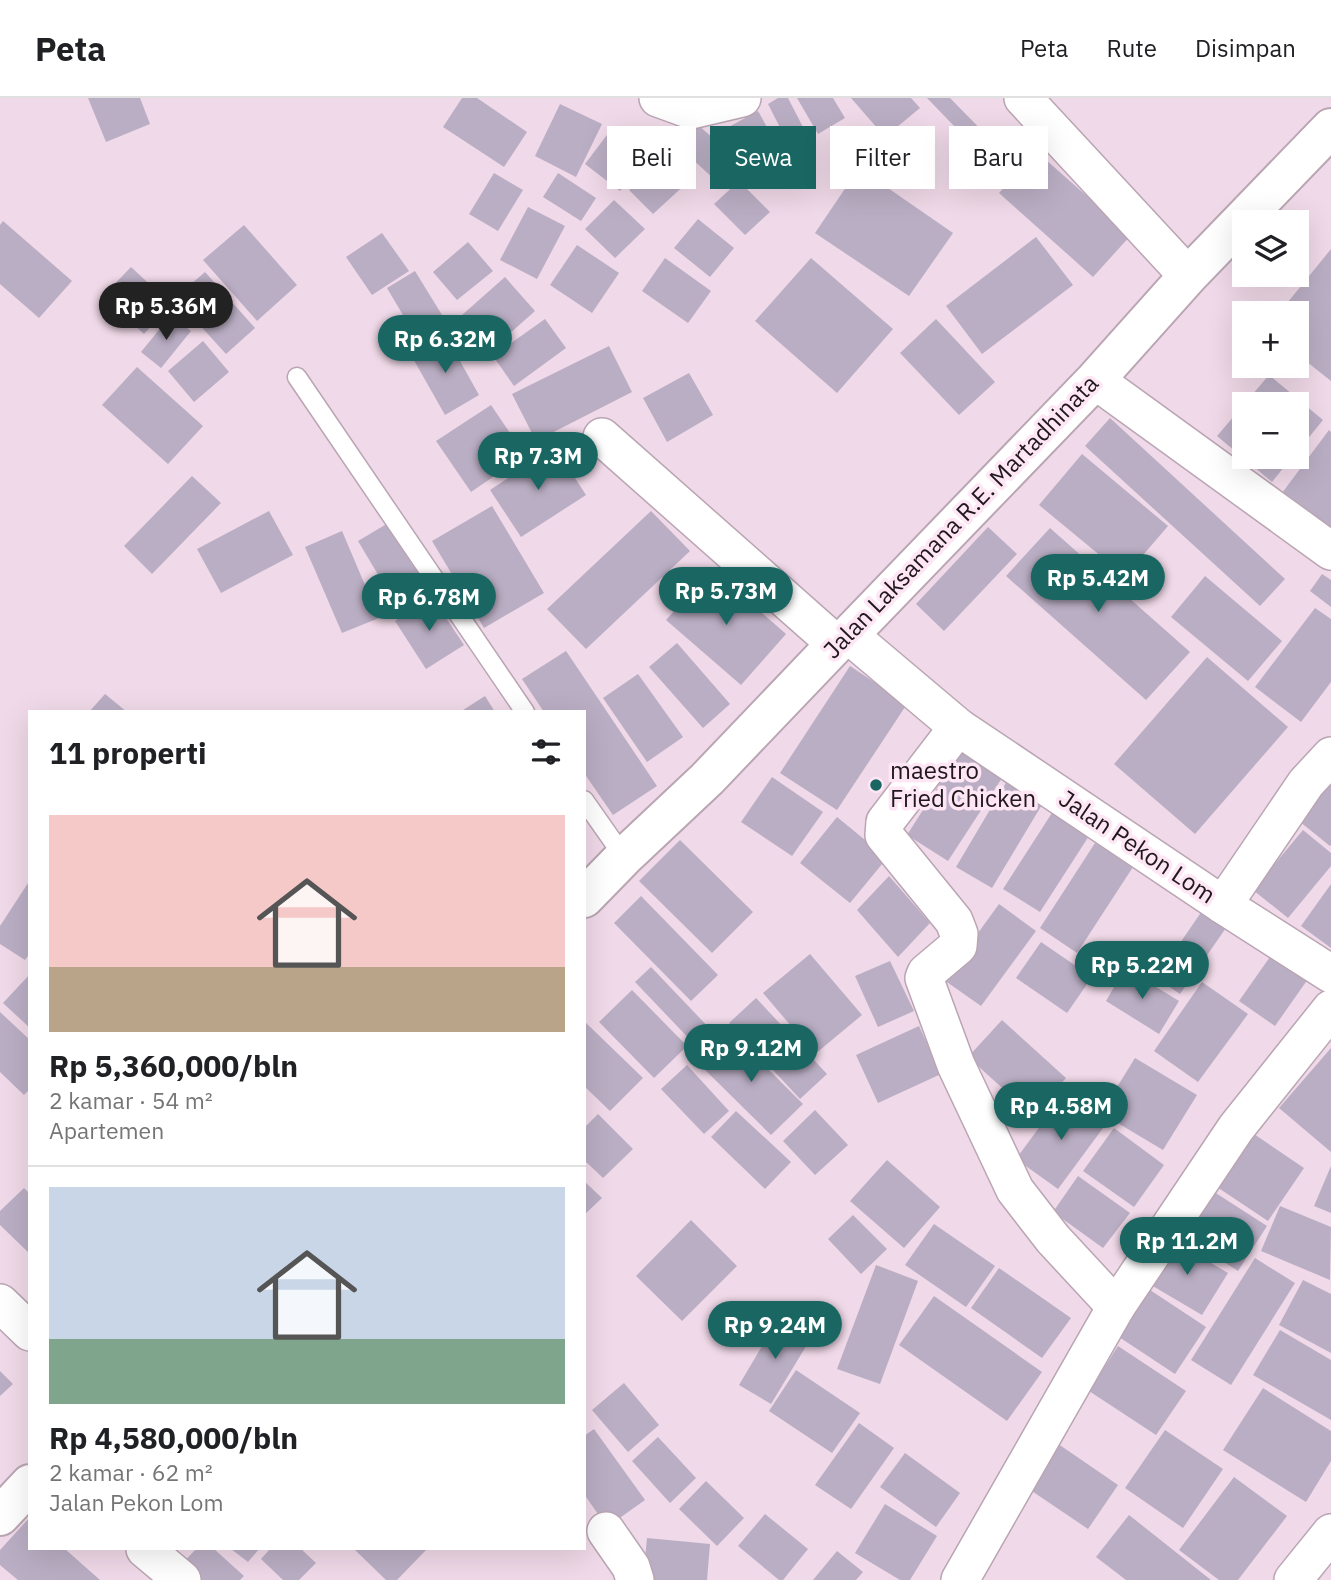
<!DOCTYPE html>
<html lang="id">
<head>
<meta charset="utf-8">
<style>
	body { margin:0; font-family:"IBM Plex Sans",sans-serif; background:#f6f6f6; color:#202124; height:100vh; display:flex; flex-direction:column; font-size:26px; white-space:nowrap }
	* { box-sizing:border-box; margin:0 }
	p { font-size:23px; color:#757577 }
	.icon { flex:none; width:38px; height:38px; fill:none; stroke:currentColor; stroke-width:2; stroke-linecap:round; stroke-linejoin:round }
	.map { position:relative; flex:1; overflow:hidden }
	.side { position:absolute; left:28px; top:612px; width:558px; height:840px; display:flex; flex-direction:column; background:#fff; border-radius:0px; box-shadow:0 7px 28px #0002 }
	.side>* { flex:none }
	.top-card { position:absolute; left:607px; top:28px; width:618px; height:63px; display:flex; gap:14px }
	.buttons { position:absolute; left:1232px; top:112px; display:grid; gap:14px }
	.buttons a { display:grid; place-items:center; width:77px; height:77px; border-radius:0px; background:#fff; box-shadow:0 7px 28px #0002; font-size:35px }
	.price { position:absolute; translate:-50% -60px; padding:0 16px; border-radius:24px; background:#196662; color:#fff; font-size:23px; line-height:46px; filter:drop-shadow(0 2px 4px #0008) }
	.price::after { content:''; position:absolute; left:50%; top:42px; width:21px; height:16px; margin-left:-10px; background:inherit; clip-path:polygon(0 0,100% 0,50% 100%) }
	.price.selected { background:#222; color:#fff }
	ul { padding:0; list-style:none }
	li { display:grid; align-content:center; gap:14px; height:371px; padding:0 21px }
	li+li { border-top:2px solid #e0e0e0 }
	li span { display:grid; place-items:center; height:217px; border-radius:0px; color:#555 }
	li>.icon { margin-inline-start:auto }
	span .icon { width:126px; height:126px; fill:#fffc; stroke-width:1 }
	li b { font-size:30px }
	h2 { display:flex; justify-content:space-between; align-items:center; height:84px; padding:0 21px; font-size:30px }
	.tag { padding:0 24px; border-radius:0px; background:#fff; box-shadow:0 7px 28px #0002; font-size:24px; line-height:63px }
	.tag.selected { background:#196662; color:#fff }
	header { display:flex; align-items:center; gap:42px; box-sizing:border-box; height:98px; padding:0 35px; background:#fff; border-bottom:2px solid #e0e0e0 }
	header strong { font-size:33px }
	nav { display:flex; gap:38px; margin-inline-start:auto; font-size:24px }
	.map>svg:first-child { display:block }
	.building { fill:#baaec4 }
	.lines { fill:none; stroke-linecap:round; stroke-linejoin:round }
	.service-casing { stroke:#baa5b3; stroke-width:21 }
	.minor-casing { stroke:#baa5b3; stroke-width:40 }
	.primary-casing { stroke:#baa5b3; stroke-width:42 }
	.service { stroke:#fff; stroke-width:18 }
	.minor { stroke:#fff; stroke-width:37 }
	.primary { stroke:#fff; stroke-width:38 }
	.poi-dot { fill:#196662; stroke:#fee6f5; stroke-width:2.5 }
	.labels { text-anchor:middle; stroke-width:7; stroke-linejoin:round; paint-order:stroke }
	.street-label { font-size:24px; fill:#20181e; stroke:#fee6f5 }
	.poi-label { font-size:24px; fill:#20181e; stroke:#fee6f5; text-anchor:start }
</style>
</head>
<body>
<header>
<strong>Peta</strong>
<nav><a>Peta</a><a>Rute</a><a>Disimpan</a></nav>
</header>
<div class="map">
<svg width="1331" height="1482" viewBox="0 0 1331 1482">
	<rect width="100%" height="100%" fill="#f0d9e8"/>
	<g class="building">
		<path d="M88,0H140L150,26L106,44Z"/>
		<path d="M462,0H477L527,34L504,69L443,29Z"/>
		<path d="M778,0H788L806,35L788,45L768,6Z"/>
		<path d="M797,0H833L845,20L818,36Z"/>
		<path d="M851,0H911L920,10L885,39Z"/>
		<path d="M927,0H950L998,49L986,61Z"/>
		<path d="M560,6L602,26L576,79L535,58Z"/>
		<path d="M758,13L778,49L745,67L725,31Z"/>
		<path d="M697,26L734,59L714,81L677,47Z"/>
		<path d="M613,29L649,56L620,93L585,66Z"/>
		<path d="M1037,54L1131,137L1093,179L999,95Z"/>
		<path d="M665,58L689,83L653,116L629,92Z"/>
		<path d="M859,70L953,135L909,198L815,135Z"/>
		<path d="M494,75L523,92L498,133L469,116Z"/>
		<path d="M558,75L596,100L581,123L543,99Z"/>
		<path d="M739,83L770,114L745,137L714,106Z"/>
		<path d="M614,102L645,131L615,160L585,131Z"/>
		<path d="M528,109L565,128L537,181L500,162Z"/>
		<path d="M698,121L734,150L710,179L674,150Z"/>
		<path d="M3,123L72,183L39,220L0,186V127Z"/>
		<path d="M244,127L297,187L257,223L203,162Z"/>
		<path d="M382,135L409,173L372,197L346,159Z"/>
		<path d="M1036,139L1073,187L982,256L946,208Z"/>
		<path d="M468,144L493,173L457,202L433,174Z"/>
		<path d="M577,147L619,175L592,215L550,187Z"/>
		<path d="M1331,151V283L1297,256V215H1279Z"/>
		<path d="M665,160L711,193L688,225L642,193Z"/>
		<path d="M811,160L893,231L837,295L755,223Z"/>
		<path d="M131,169L171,206L144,236L103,198Z"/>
		<path d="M415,173L442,217L413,234L387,190Z"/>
		<path d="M205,174L255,230L226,256L175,200Z"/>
		<path d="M505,179L535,213L483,259L453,225Z"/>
		<path d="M171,217L191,233L161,270L141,254Z"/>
		<path d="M545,221L566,250L514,288L493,258Z"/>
		<path d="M936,221L995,284L959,317L900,255Z"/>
		<path d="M446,238L479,297L445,317L411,257Z"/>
		<path d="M203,243L229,274L194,304L168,273Z"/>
		<path d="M609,248L632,294L536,343L512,296Z"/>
		<path d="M137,269L203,328L168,366L102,307Z"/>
		<path d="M689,275L713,317L667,344L643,300Z"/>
		<path d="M1269,277L1323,322L1297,354V306H1244V359H1292L1272,384L1217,338Z"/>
		<path d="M491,307L525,357L471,394L436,343Z"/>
		<path d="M1110,320L1285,481L1260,508L1085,348Z"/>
		<path d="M1329,332L1331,334V432L1282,395Z"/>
		<path d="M555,349L586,397L521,439L490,392Z"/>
		<path d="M1082,356L1168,428L1125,478L1039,407Z"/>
		<path d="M192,378L221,405L152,476L124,448Z"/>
		<path d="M492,408L544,495L484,530L432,443Z"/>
		<path d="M269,413L293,457L221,495L197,451Z"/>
		<path d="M651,413L690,453L586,551L547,511Z"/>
		<path d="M390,424L431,495L399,512L358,443Z"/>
		<path d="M988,429L1017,456L944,533L916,506Z"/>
		<path d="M1050,430L1190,554L1146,602L1006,478Z"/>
		<path d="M342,433L379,520L342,535L305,449Z"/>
		<path d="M712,471L786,536L741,587L666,522Z"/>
		<path d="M1322,476L1331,482V509L1310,493Z"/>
		<path d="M1205,478L1282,543L1248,583L1171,519Z"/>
		<path d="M432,499L464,547L426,571L395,523Z"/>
		<path d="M1315,510L1331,521V584L1301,624L1255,589Z"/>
		<path d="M677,545L730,606L703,630L649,569Z"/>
		<path d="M566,553L657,688L613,717L584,675V614H544L522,581Z"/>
		<path d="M1207,559L1288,629L1195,736L1114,666Z"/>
		<path d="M850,568L907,606L837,712L780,675Z"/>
		<path d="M638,576L683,639L647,664L603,600Z"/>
		<path d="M105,596L127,614H89Z"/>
		<path d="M485,598L495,614H460Z"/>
		<path d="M960,654L1002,680L948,763L907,737Z"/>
		<path d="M772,679L823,714L792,758L741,724Z"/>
		<path d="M1007,683L1043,705L992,790L956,769Z"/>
		<path d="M1331,685V747L1330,748L1299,723Z"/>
		<path d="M1059,704L1096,727L1040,814L1003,791Z"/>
		<path d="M837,719L887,760L850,805L800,765Z"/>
		<path d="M1303,732L1331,755V768L1288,820L1253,792Z"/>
		<path d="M680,742L753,814L712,855L639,783Z"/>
		<path d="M1095,745L1133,769L1077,855L1040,830Z"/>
		<path d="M889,778L930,825L898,859L857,812Z"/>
		<path d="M30,782V855L25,862L0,846V828Z"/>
		<path d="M1331,786V850L1301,828Z"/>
		<path d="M641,798L718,877L691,903L614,825Z"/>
		<path d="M999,806L1036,833L981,908L944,882Z"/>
		<path d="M1202,813L1228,827L1180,896L1156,880Z"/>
		<path d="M1041,844L1092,879L1067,915L1016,880Z"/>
		<path d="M1279,846L1315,871L1275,928L1239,903Z"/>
		<path d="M810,856L862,917L815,956L763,895Z"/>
		<path d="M890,863L914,913L878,929L855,878Z"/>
		<path d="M651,869L714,935L698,950L635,884Z"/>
		<path d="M1125,870L1179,903L1159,936L1106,903Z"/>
		<path d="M30,876V930L3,905Z"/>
		<path d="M1202,884L1248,916L1198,984L1154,953Z"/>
		<path d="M632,892L687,948L654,980L599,924Z"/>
		<path d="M756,900L827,976L800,1001L729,925Z"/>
		<path d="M0,914L30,942V991L24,997L0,974Z"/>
		<path d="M1002,922L1066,980L1032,1017L968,959Z"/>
		<path d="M584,923L643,980L610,1013L584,988Z"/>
		<path d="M919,928L941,976L878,1005L856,957Z"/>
		<path d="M731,934L803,1006L771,1037L699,966Z"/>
		<path d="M1331,950V1054L1279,1010Z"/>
		<path d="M1135,960L1197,997L1163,1052L1101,1015Z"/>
		<path d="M687,967L729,1013L704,1036L661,991Z"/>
		<path d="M1063,997L1106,1026L1058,1091L1016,1061Z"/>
		<path d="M815,1012L848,1047L815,1077L783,1043Z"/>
		<path d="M736,1013L791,1064L765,1091L711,1039Z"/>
		<path d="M598,1016L633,1051L603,1080L584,1062V1030Z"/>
		<path d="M1114,1030L1164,1067L1134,1109L1083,1073Z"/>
		<path d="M1248,1032L1304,1070L1268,1123L1211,1085Z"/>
		<path d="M887,1062L940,1109L904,1150L850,1103Z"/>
		<path d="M1331,1068V1115L1314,1108Z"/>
		<path d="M1078,1078L1130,1115L1103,1150L1053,1114Z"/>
		<path d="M584,1083L602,1100L584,1117Z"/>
		<path d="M24,1090L30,1096V1156L0,1127V1113Z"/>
		<path d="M1208,1090L1267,1128L1238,1173L1179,1135Z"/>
		<path d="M1280,1108L1331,1129L1330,1182L1261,1153Z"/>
		<path d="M853,1117L887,1151L861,1176L828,1141Z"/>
		<path d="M691,1122L737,1168L682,1223L636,1178Z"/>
		<path d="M934,1126L995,1168L966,1209L905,1167Z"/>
		<path d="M1171,1141L1228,1175L1202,1217L1146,1184Z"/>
		<path d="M1255,1160L1295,1185L1231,1287L1191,1262Z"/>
		<path d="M876,1167L918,1183L880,1286L837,1271Z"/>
		<path d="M999,1170L1071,1220L1042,1260L971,1210Z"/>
		<path d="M1303,1182L1331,1196V1255L1279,1227Z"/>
		<path d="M1147,1190L1206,1229L1175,1276L1116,1237Z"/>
		<path d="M934,1198L1042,1274L1007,1323L899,1247Z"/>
		<path d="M778,1221L811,1240L771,1306L739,1287Z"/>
		<path d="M1280,1232L1331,1262V1322L1253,1277Z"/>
		<path d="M1118,1248L1186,1293L1156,1337L1089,1293Z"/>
		<path d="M796,1272L860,1315L832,1355L769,1313Z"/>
		<path d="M0,1273L13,1286L0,1298Z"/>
		<path d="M624,1285L659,1327L628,1354L592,1312Z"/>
		<path d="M1263,1290L1331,1333V1363L1306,1404L1223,1352Z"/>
		<path d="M859,1325L894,1350L851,1411L815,1387Z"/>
		<path d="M594,1331L645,1402L607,1429L584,1396V1338Z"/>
		<path d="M1165,1332L1223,1371L1183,1430L1125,1390Z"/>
		<path d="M658,1339L696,1380L670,1405L632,1363Z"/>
		<path d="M1051,1341L1118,1387L1088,1431L1020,1385Z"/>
		<path d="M905,1355L960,1395L936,1429L880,1389Z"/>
		<path d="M1234,1379L1287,1418L1238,1482H1219L1179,1452Z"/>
		<path d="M706,1383L744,1420L717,1448L679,1411Z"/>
		<path d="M885,1406L937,1438L910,1482H900L855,1455Z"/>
		<path d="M765,1416L808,1451L783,1482H779L738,1448Z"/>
		<path d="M1129,1417L1211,1482H1126L1096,1459Z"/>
		<path d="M30,1419V1451H65L100,1482H18L0,1467V1452Z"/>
		<path d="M647,1440L710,1446L707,1482H643Z"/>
		<path d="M196,1451H214L244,1478L240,1482H194L179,1469Z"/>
		<path d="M231,1451H259L248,1464Z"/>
		<path d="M270,1451H301L316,1465L299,1482H283L261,1461Z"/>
		<path d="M354,1451H427L397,1482H386Z"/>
		<path d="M837,1453L863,1474L856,1482H813Z"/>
	</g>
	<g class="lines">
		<defs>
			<g id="service">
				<path d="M297,279L525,614"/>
				<path d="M584,702L624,759"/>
			</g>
			<g id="minor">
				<path d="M658,0L691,12L742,0"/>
				<path d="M1023,0L1188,178"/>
				<path d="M1095,282L1331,453"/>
				<path d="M602,339L836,546"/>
				<path d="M849,537L958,629L1223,807L1331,876"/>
				<path d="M958,629L885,724L884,737L954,823L959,836L958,848L926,875L924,880L956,967L1015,1092L1053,1141L1116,1209"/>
				<path d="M1223,807L1306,685L1331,658"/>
				<path d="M0,1205L30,1234"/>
				<path d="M606,1433L631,1469L635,1482"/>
				<path d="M145,1451L182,1482"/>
				<path d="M960,1482L1116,1209L1236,1030L1331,911"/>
				<path d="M1293,1482L1331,1435"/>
			</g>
			<g id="primary">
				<path d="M584,800L624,759L707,681L836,546L849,537L1095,282L1188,178L1331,30"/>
				<path d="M0,1418L30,1386"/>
			</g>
		</defs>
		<use href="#service" class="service-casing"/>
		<use href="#minor" class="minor-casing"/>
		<use href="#primary" class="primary-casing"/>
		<use href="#service" class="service"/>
		<use href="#minor" class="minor"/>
		<use href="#primary" class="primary"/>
	</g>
	<circle class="poi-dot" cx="876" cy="687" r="7"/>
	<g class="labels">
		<g class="street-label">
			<text transform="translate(961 419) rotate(-46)" y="8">Jalan Laksamana R.E. Martadhinata</text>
			<text transform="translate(1137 749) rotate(34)" y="8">Jalan Pekon Lom</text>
		</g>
		<g class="poi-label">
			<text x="890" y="681">maestro<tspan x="890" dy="28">Fried Chicken</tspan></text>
		</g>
	</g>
</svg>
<div class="buttons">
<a><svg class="icon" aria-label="layers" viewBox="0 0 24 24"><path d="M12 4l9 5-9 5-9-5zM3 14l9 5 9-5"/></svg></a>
<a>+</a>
<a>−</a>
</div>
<b class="price selected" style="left:166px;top:244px">Rp 5.36M</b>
<b class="price" style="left:445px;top:277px">Rp 6.32M</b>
<b class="price" style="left:538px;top:394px">Rp 7.3M</b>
<b class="price" style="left:1098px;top:516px">Rp 5.42M</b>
<b class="price" style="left:726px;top:529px">Rp 5.73M</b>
<b class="price" style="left:429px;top:535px">Rp 6.78M</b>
<b class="price" style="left:1142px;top:903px">Rp 5.22M</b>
<b class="price" style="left:751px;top:986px">Rp 9.12M</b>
<b class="price" style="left:1061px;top:1044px">Rp 4.58M</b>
<b class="price" style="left:1187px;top:1179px">Rp 11.2M</b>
<b class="price" style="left:775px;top:1263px">Rp 9.24M</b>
<div class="top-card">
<a class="tag">Beli</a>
<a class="tag selected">Sewa</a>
<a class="tag">Filter</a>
<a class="tag">Baru</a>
</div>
<section class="side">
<h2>11 properti<svg class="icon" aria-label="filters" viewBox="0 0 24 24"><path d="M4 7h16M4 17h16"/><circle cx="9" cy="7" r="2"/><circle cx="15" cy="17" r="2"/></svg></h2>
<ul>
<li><span style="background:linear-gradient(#f6c9c9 70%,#b9a48a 0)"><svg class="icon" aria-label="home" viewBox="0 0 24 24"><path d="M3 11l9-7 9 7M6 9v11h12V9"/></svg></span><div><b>Rp 5,360,000/bln</b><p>2 kamar · 54 m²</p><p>Apartemen</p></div></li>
<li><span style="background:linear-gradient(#c9d6e8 70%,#7fa58c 0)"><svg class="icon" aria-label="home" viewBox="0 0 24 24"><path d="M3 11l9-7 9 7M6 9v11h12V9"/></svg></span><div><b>Rp 4,580,000/bln</b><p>2 kamar · 62 m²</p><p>Jalan Pekon Lom</p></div></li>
</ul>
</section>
</div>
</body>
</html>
